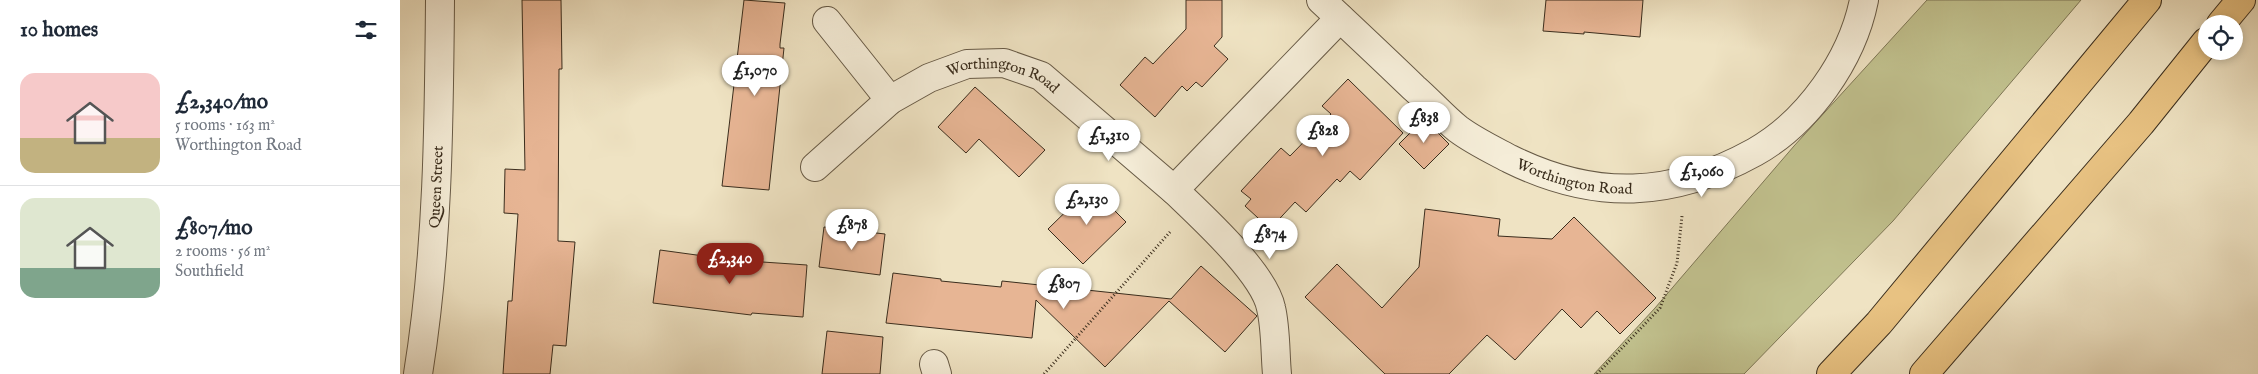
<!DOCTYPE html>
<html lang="en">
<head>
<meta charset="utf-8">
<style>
	body { margin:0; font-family:"IM FELL English",serif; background:#f2f2f3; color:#1f2937; height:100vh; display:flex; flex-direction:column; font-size:19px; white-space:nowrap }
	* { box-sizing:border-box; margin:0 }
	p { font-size:16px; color:#747a83 }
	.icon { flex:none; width:28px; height:28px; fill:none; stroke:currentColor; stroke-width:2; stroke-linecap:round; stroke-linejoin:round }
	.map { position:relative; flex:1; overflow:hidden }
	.side { display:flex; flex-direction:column; background:#fff; width:400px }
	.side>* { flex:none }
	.tools { position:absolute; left:1798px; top:15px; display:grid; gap:10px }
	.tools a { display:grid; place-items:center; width:45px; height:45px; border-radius:50%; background:#fff; box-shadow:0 2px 8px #0003; font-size:25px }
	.price { position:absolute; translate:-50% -42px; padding:0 11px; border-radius:18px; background:#fff; color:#222; font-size:16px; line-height:32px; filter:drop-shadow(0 1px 2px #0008) }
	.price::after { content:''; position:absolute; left:50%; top:30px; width:15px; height:11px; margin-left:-8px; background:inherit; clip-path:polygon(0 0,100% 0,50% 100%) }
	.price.active { background:#8f2418; color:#fff }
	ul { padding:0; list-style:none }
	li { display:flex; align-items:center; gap:15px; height:125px; padding:0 20px }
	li+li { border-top:1px solid #e0e1e3 }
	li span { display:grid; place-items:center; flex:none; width:140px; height:100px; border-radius:15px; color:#555 }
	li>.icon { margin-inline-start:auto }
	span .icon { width:60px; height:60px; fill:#fffc; stroke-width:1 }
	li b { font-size:21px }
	h2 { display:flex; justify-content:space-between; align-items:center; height:60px; padding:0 20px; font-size:21px }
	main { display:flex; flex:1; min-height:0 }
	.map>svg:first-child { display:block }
	.green { fill:#c1c18e; stroke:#7e7756 }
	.building { fill:#e7b594; stroke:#3a2d1d }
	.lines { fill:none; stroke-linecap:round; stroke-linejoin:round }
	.minor-casing { stroke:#675a46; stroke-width:30 }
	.trunk-casing { stroke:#3a2d1d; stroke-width:30 }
	.path { stroke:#3a2d1d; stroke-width:3; stroke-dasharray:1 2.5; stroke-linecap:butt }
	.minor { stroke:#f5edd8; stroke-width:28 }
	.trunk { stroke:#e8c282; stroke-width:28 }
	.labels { text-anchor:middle; stroke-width:4; stroke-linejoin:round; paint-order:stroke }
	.street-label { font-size:15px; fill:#3a2d1d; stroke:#f5edd8 }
</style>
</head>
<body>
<main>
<section class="side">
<h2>10 homes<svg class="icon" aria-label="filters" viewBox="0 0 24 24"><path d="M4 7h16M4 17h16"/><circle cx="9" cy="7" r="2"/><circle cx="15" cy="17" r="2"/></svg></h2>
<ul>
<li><span style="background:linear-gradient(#f6c9c9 65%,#c2b280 0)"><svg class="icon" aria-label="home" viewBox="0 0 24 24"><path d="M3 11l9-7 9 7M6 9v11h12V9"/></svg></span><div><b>£2,340/mo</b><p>5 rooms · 163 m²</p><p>Worthington Road</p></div></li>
<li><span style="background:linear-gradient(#dfe7d0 70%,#7fa58c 0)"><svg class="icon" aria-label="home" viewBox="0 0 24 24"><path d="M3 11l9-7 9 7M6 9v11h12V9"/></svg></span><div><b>£807/mo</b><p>2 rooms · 56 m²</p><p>Southfield</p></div></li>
</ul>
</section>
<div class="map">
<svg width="1858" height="374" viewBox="0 0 1858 374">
	<rect width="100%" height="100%" fill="#efe3c3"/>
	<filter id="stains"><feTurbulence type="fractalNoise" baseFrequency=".004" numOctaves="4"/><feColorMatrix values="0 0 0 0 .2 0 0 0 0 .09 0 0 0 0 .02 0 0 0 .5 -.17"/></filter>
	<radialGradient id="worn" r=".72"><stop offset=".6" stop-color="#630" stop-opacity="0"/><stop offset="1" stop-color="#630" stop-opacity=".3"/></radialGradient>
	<path class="green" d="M1527,0H1681L1493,221L1344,374H1194L1255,308L1394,146Z"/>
	<g class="building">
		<path d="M122,0H161L162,69H159L158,241L175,242L166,346L153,345L150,374H103L108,301H112L118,214L104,213L105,169L125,170Z"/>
		<path d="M344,0L385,3L380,44V48H384L369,190L322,186Z"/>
		<path d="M786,0H822V37L814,46L828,59L802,87L796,82L787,91L782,86L755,117L720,85L745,57L753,64L786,29Z"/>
		<path d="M1146,0H1243L1240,37L1184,32V34L1143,31Z"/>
		<path d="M948,79L1003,133L960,180L950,171L940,182L937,179L906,212L895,202L870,229L845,206L851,199L841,191L881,148L890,156L931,114L922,106Z"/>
		<path d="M575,87L645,150L619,177L579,139L566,153L538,127Z"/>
		<path d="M1024,119L1049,144L1024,169L999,144Z"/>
		<path d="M691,187L726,222L683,264L648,229Z"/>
		<path d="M1025,209L1100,219L1098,236L1152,239L1174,217L1256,298L1220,334L1197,311L1181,328L1162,309L1115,360L1087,335L1049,374H985L905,297L937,264L982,308L1019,267Z"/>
		<path d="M424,227L485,234L480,275L419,267Z"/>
		<path d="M260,250L333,260L407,265L403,317L352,313L351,315L253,303Z"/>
		<path d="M801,266L857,316L825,352L769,301L705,367L636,300L632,338L486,323L493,273L541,279V281L601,287L602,281L771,299Z"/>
		<path d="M427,331L483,337L480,374H422Z"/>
	</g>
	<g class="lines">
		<defs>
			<g id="minor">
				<path id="s1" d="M921,0C952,29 983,58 1014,88C1029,101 1043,117 1058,129C1074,141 1093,150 1110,159C1195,201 1272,198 1355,152C1408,122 1452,60 1464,0"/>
				<path d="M427,21L490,100"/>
				<path id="s2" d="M415,167L490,100L529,78L567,64L604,63L641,76L774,190L940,18"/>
				<path d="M774,190C801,216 864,273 871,308C876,329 875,353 877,374"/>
				<path d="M534,364L537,374"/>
				<path id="s3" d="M18,374C38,250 39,125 40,0"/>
			</g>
			<g id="trunk">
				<path d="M1821,24L1841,0"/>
				<path d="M1431,374L1479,323L1747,0"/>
				<path d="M1524,374L1741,123L1806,42"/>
			</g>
		</defs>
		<use href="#minor" class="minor-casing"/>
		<use href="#trunk" class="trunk-casing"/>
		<g class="path">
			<path d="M644,374L770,232"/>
			<path d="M1197,374L1260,308L1277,263L1282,216"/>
		</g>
		<use href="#minor" class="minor"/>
		<use href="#trunk" class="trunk"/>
	</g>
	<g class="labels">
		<g class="street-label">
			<text dy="5" stroke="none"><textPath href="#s2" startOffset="224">Worthington Road</textPath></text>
			<text dy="5" stroke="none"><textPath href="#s1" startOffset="316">Worthington Road</textPath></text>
			<text dy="5" stroke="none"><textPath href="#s3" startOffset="188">Queen Street</textPath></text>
		</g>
	</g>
	<rect width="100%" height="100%" filter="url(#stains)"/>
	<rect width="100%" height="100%" fill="url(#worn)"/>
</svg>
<div class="tools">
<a><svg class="icon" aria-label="locate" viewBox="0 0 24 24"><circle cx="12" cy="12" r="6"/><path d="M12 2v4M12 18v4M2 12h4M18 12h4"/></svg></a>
</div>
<b class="price" style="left:355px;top:97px">£1,070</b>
<b class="price" style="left:1024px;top:144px">£838</b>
<b class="price" style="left:923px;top:157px">£828</b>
<b class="price" style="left:709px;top:162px">£1,310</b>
<b class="price" style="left:1302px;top:198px">£1,060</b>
<b class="price" style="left:687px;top:226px">£2,130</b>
<b class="price" style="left:452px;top:251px">£878</b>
<b class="price" style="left:870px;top:260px">£874</b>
<b class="price active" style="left:330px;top:285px">£2,340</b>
<b class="price" style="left:664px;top:310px">£807</b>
</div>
</main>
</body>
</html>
